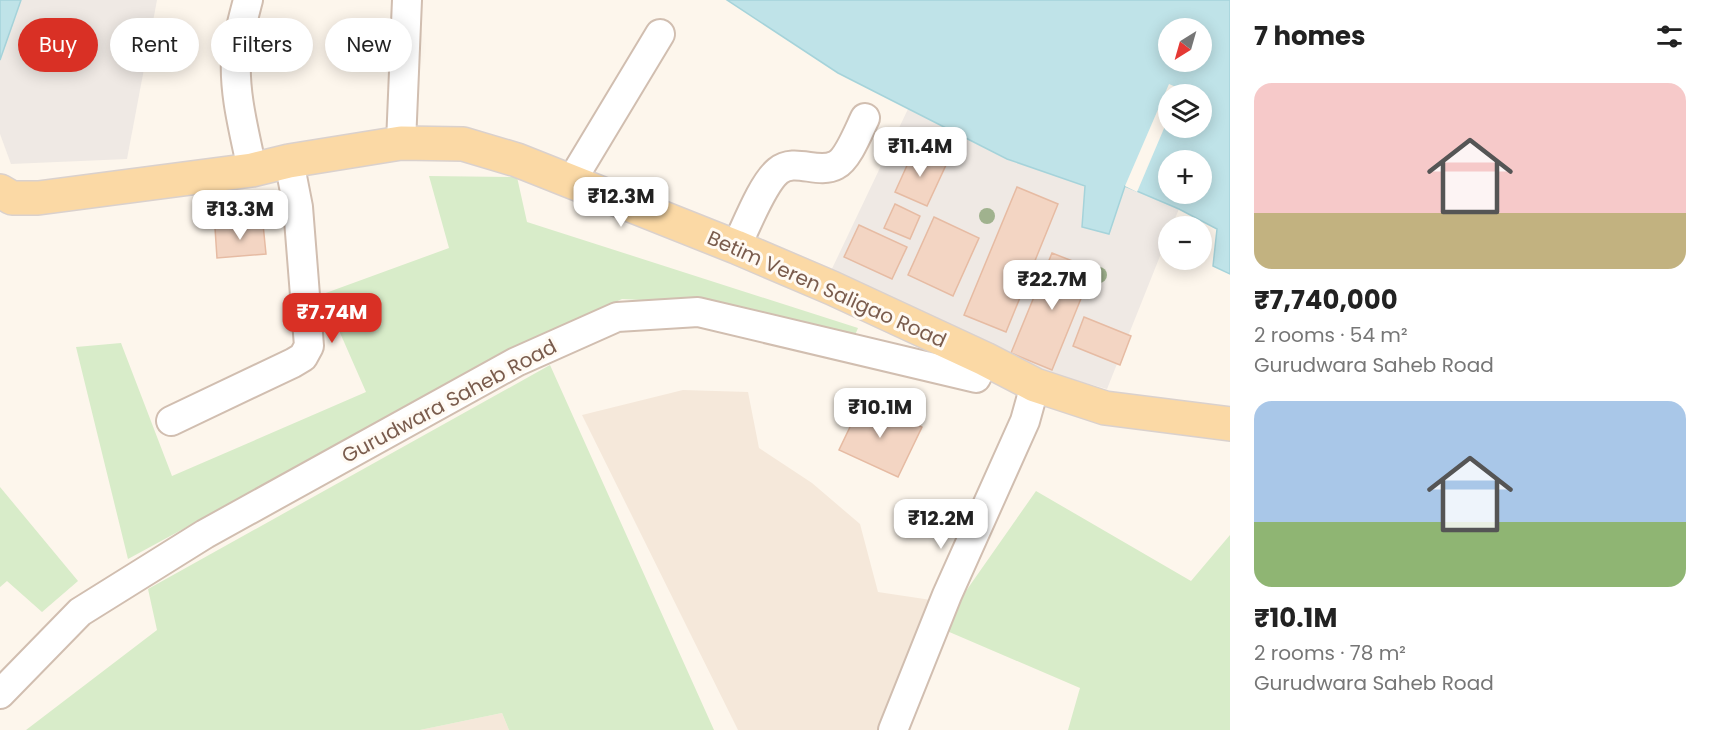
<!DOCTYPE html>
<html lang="en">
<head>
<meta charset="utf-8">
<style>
	body { margin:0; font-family:Poppins,sans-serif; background:#f2f2f2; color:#222; height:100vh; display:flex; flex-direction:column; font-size:22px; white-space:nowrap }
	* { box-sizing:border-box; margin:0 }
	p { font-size:20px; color:#767676 }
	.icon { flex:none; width:33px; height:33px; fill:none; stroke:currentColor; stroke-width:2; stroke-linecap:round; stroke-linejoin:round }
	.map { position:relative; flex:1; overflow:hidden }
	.panel { display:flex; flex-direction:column; background:#fff; width:480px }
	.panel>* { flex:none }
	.top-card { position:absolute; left:18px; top:18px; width:570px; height:54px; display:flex; gap:12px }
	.needle { width:39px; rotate:217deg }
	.controls { position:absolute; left:1158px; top:18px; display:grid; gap:12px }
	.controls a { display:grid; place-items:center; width:54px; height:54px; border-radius:50%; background:#fff; box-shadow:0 3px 15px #0003; font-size:30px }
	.price { position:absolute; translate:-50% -51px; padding:0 14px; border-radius:12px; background:#fff; color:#222; font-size:20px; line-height:39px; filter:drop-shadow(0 2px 3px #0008) }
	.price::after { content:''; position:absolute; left:50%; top:36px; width:18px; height:14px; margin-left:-9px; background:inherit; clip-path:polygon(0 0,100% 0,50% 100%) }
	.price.active { background:#d93025; color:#fff }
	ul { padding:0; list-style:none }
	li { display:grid; align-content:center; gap:12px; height:318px; padding:0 24px }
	li span { display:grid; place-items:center; height:186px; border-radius:18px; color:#555 }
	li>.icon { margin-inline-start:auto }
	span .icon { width:108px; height:108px; fill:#fffc; stroke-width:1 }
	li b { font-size:26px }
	h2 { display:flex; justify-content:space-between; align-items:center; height:72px; padding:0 24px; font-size:26px }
	.chip { padding:0 21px; border-radius:27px; background:#fff; box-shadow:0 3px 15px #0003; font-size:21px; line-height:54px }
	.chip.active { background:#d93025; color:#fff }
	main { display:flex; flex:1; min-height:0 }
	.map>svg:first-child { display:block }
	.residential { fill:#f5e8da }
	.industrial { fill:#efe9e4 }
	.green { fill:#d8ecc9 }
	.water { fill:#bfe3e8; stroke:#a5d3da; stroke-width:1.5; fill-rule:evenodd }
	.pier { fill:#fdf6ec }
	.building { fill:#f3d5c3; stroke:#e6bba3; stroke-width:1.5 }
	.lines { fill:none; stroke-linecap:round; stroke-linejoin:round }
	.minor-casing { stroke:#d1beb0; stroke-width:32 }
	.major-casing { stroke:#dad1cd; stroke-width:36 }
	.minor { stroke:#fff; stroke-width:28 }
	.major { stroke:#fbd9a5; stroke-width:33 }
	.tree { fill:#a0b28e }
	.labels { text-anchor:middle; stroke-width:6; stroke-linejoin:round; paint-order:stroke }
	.street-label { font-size:20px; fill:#7a5c4d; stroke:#fffaf3 }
</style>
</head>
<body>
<main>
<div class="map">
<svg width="1230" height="730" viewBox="0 0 1230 730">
	<rect width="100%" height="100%" fill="#fdf6ec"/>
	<g class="residential">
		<path d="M683,390L748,392L759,448L812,483L860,524L878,592L931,600L881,730H738L582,415Z"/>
		<path d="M502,713L509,730H420Z"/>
	</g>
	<g class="industrial">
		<path d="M21,0H157L127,159L11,164L0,134V60Z"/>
		<path d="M908,109L1085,187L1082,226L1125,186L1179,209L1172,226H1168V236L1107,389L1039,370L829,275Z"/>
	</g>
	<g class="green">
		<path d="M429,176L517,177L527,222L858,328L853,340L724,304L622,299L542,334L128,559L76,347L121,343L172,476L366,392L323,294L449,248Z"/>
		<path d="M550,365L714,730H509L502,713L420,730H26L157,630L148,589Z"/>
		<path d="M0,487L78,581L42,612L7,581L0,587Z"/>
		<path d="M1036,491L1191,581L1230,535V730H1068L1080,688L940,628Z"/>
	</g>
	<g class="water">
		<path d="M0,0H21L0,60Z"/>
		<path d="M727,0H1230V274L1213,266L1217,229L1179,209L1125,186L1109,234L1082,227L1085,186L1007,159L838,73ZM1168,28H1202V62H1168ZM1168,94H1202V128H1168ZM1168,160H1202V194H1168Z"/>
	</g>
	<path class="pier" d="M1169,84L1192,94H1168V119L1137,192L1125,186Z"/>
	<g class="building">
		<path d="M914,150L946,165L927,206L895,192Z"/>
		<path d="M1017,187L1058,204L1006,332L964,315Z"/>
		<path d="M895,204L920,216L910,239L884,228Z"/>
		<path d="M934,217L979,238L953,296L908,275Z"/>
		<path d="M263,224L266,254L217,258L215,228Z"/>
		<path d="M859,225L907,247L892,279L844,257Z"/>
		<path d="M1052,253L1093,269L1052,370L1011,353Z"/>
		<path d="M1084,317L1131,336L1120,365L1073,346Z"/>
		<path d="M863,400L922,427L898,477L839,450Z"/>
	</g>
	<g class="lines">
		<defs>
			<g id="minor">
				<path d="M248,0C243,19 237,39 236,59C234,96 245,134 252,170"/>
				<path d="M401,143L407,0"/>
				<path d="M572,180L660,34"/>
				<path d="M736,247C746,227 762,184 778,171C795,157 818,175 836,165C848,159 859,130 865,118"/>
				<path d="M171,421L293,363L303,357L309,346L298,207L289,161"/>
				<path d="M0,694L80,612L205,534L516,362L617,317L698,312L976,378L985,359"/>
				<path d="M893,730L947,595L1025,421L1035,385"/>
			</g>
			<path id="major" d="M0,191L12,198H38L252,170L289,161L401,143L463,144L517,160L736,247L832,288L985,359L1035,385L1105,408L1230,424"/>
		</defs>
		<use href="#minor" class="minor-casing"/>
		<use href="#major" class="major-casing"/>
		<use href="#minor" class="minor"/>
		<use href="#major" class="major"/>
	</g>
	<g class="tree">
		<circle cx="987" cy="216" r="8"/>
		<circle cx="1099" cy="275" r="8"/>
	</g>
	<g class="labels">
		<g class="street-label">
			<text transform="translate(827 289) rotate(24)" y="7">Betim Veren Saligao Road</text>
			<text transform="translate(449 401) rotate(-28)" y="7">Gurudwara Saheb Road</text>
		</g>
	</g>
</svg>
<div class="controls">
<a><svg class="needle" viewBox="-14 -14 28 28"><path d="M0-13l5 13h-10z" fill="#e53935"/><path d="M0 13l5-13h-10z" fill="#767676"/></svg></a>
<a><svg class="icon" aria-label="layers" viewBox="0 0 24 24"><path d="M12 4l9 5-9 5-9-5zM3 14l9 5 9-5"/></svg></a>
<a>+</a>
<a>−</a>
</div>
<b class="price" style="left:920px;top:178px">₹11.4M</b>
<b class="price" style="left:621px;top:228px">₹12.3M</b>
<b class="price" style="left:240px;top:241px">₹13.3M</b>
<b class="price" style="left:1052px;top:311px">₹22.7M</b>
<b class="price active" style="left:332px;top:344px">₹7.74M</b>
<b class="price" style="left:880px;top:439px">₹10.1M</b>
<b class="price" style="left:941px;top:550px">₹12.2M</b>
<div class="top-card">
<a class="chip active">Buy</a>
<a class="chip">Rent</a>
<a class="chip">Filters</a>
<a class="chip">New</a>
</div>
</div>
<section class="panel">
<h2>7 homes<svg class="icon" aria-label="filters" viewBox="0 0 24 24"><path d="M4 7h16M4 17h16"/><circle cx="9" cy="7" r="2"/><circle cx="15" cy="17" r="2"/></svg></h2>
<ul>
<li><span style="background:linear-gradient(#f6c9c9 70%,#c2b280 0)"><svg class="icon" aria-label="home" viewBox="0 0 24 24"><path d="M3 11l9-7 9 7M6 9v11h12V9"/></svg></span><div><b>₹7,740,000</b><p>2 rooms · 54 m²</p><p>Gurudwara Saheb Road</p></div></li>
<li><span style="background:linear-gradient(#a9c7e8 65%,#8fb573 0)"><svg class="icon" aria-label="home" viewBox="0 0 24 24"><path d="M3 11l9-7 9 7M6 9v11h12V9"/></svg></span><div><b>₹10.1M</b><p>2 rooms · 78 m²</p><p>Gurudwara Saheb Road</p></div></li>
</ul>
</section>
</main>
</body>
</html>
